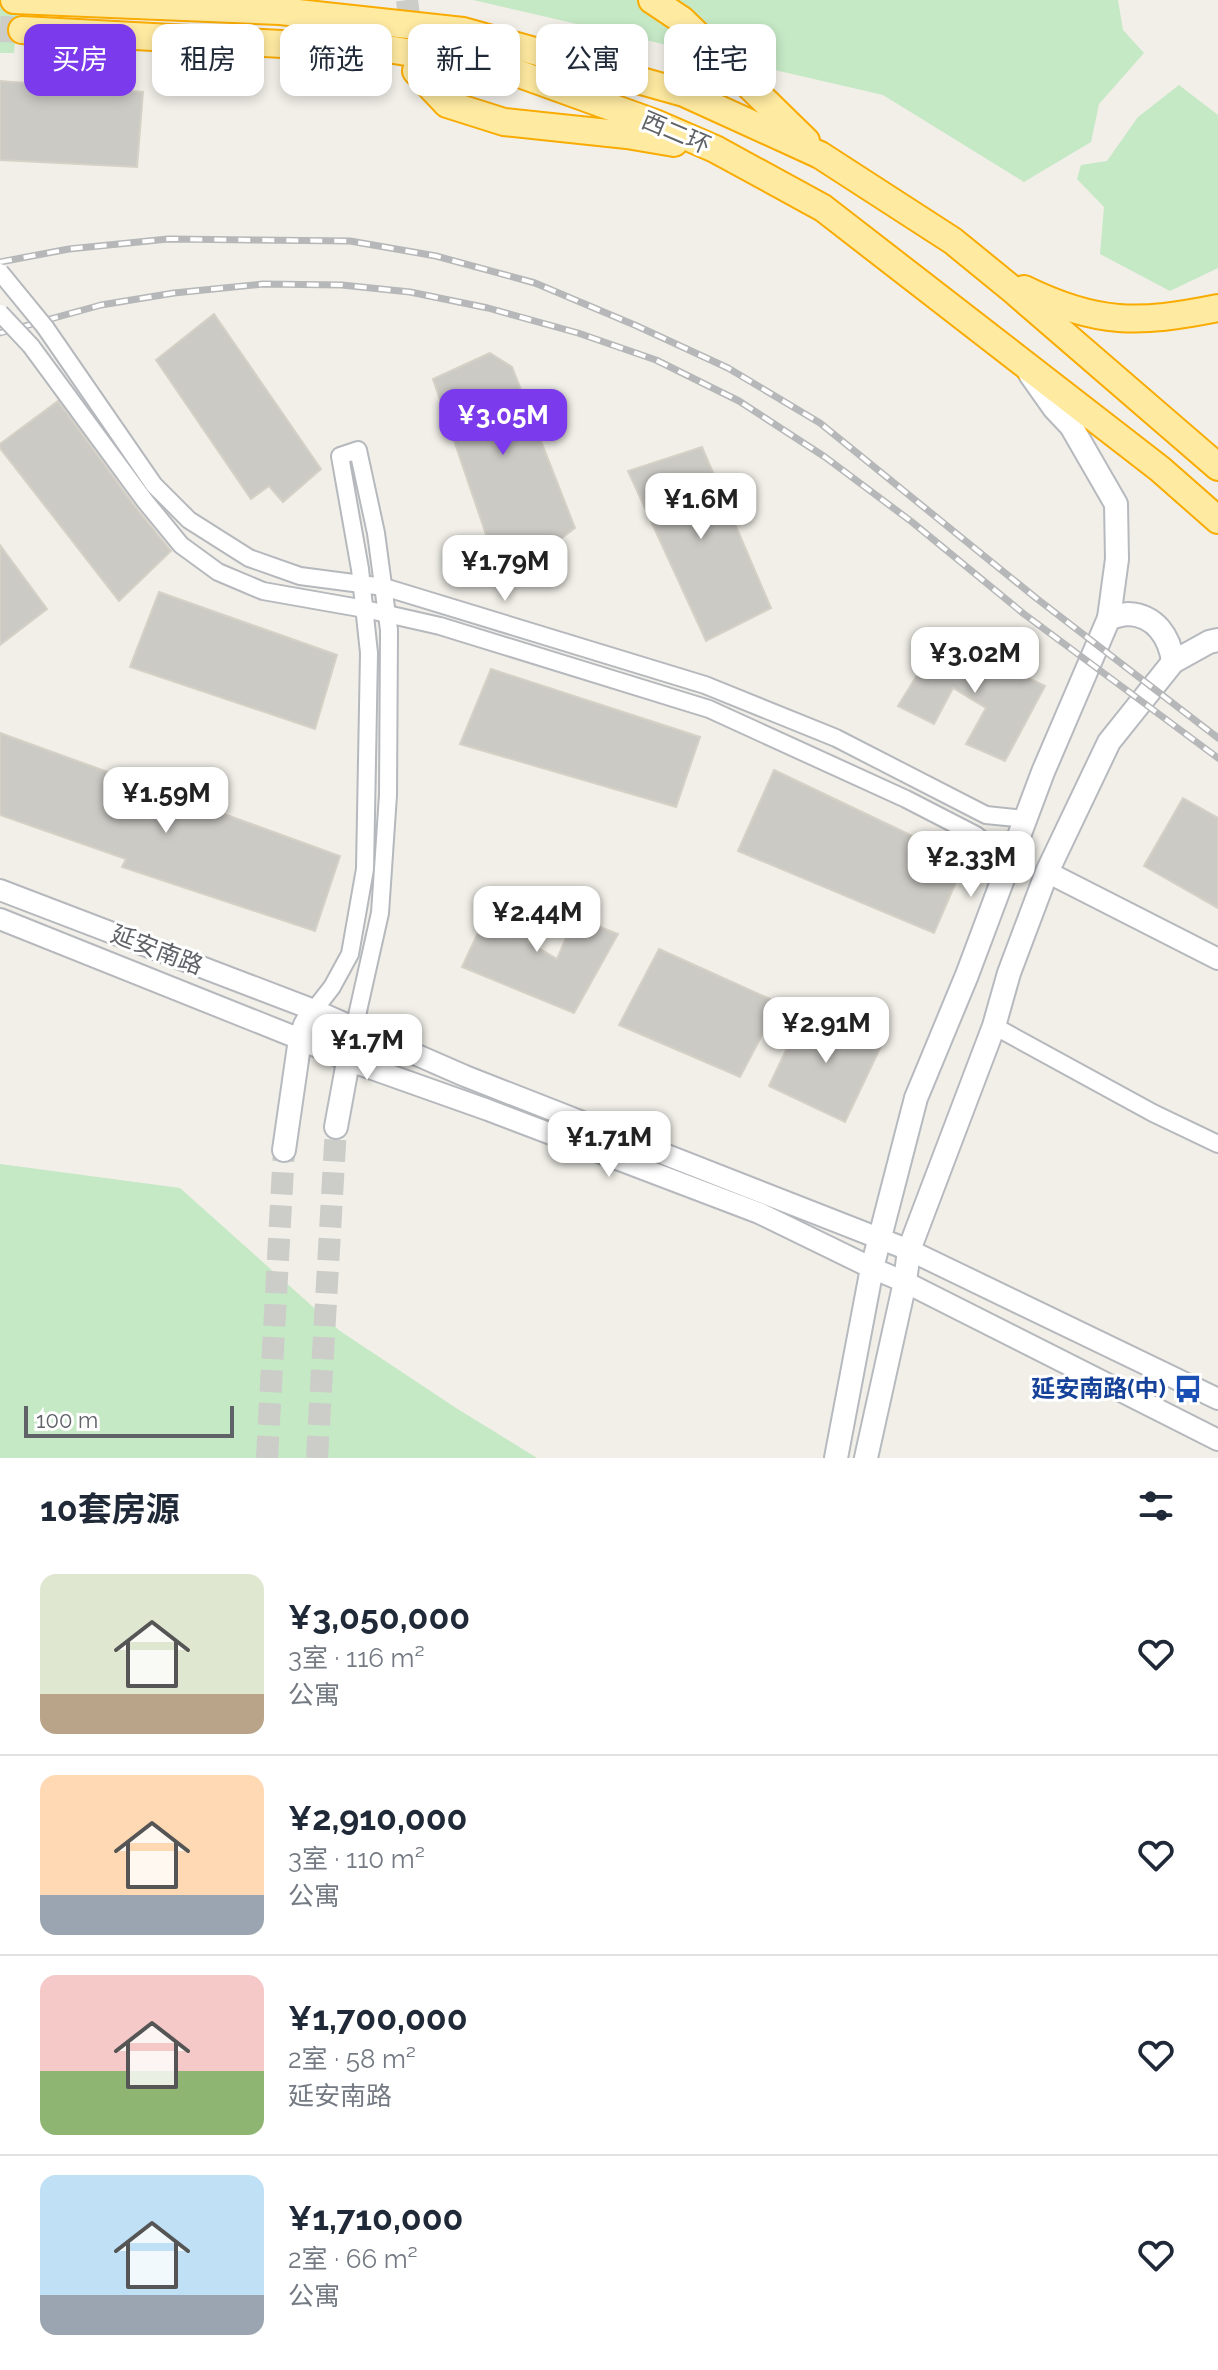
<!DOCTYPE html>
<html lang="zh">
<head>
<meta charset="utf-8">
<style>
	body { margin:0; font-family:Raleway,"Noto Sans SC",sans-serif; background:#f6f6f7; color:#1f2937; height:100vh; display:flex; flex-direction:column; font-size:30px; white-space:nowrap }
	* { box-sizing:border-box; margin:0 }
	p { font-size:26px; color:#747a83 }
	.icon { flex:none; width:44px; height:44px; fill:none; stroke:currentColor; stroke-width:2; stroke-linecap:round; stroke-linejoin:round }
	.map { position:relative; height:1458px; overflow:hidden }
	.details { display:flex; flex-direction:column; background:#fff; flex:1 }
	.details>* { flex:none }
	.banner { position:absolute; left:24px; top:24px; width:800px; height:72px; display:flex; gap:16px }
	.scale { position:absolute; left:24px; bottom:20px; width:210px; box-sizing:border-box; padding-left:8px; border:4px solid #5f6368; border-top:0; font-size:22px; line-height:28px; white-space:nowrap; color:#5f6368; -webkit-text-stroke:6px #fff; paint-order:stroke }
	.price { position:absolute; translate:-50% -68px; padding:0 18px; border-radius:16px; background:#fff; color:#222; font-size:26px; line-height:52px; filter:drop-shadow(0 2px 4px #0008) }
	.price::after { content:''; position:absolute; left:50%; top:48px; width:24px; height:18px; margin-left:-12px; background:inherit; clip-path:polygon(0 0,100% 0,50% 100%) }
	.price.active { background:#7c3aed; color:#fff }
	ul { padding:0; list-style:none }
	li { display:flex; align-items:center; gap:24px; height:200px; padding:0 40px }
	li+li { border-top:2px solid #e0e1e3 }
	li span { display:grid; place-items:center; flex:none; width:224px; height:160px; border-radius:16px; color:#555 }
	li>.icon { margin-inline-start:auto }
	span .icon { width:96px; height:96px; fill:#fffc; stroke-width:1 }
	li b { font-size:34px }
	h2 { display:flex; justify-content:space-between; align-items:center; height:96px; padding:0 40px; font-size:34px }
	.chip { padding:0 28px; border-radius:16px; background:#fff; box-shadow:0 4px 12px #0003; font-size:28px; line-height:72px }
	.chip.active { background:#7c3aed; color:#fff }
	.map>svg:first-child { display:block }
	.green { fill:#c5e8c5 }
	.building { fill:#cccac5; stroke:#d6d1c6; stroke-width:2 }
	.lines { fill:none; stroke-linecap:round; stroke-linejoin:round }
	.secondary-tunnel { stroke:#ccccc8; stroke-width:22; stroke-dasharray:22 11; stroke-linecap:butt }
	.trunk-tunnel { stroke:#ccccc8; stroke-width:26; stroke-dasharray:26 13; stroke-linecap:butt }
	.minor-casing { stroke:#b5b8bc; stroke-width:20 }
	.tertiary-casing { stroke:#b5b8bc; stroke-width:24 }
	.secondary-casing { stroke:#b6babf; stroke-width:26 }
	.trunk-casing { stroke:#f9ab00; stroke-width:30 }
	.minor { stroke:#fff; stroke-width:16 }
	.tertiary { stroke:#fff; stroke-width:20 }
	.secondary { stroke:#fff; stroke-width:22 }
	.trunk { stroke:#feeaa1; stroke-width:26 }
	.rail-casing { stroke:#b6b7b8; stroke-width:7 }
	.rail { stroke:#fff; stroke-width:4; stroke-dasharray:12; stroke-linecap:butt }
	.minor-bridge-casing { stroke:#b5b8bc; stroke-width:20; stroke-linecap:butt }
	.minor-bridge { stroke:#fff; stroke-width:16 }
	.labels { text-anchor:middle; stroke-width:6; stroke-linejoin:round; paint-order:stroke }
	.street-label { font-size:24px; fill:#5f6368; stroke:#fff }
	.transit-label { font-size:24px; font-weight:bold; fill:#164399; stroke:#fff; text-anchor:end }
</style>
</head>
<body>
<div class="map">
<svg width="1218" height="1458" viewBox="0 0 1218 1458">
	<rect width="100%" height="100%" fill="#f1efe8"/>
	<g class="green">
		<path d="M0,0H19L14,53H0Z"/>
		<path d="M473,0H1118L1123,30L1144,53L1099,104L1091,142L1024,182L883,95Z"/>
		<path d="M1179,85L1218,115V268L1170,291L1100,254L1104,207L1077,179L1081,165L1107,161L1138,117Z"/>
		<path d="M0,1164L180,1188L340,1331L456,1408L537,1458H0Z"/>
	</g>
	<g class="building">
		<path d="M0,81L143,92L137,167L0,160Z"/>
		<path d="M214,314L321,469L283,502L269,486L251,499L156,360Z"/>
		<path d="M490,353L512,367L575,528L540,555L491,549L433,379Z"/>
		<path d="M58,401L136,508L171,551L119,601L0,448V444Z"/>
		<path d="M702,447L771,608L706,641L628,471Z"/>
		<path d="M0,545L47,609L0,645Z"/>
		<path d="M159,592L337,655L315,729L130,667Z"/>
		<path d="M941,636L1045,686L1005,761L966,744L986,708L953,688L934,724L898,706Z"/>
		<path d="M491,669L700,737L676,807L460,744Z"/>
		<path d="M0,733L340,856L315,931L122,867L126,859L0,815Z"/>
		<path d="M774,770L965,861L934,933L738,851Z"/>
		<path d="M1183,798L1218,818V908L1144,866Z"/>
		<path d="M498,890L542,908L527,941L557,959L575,917L618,934L574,1013L462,967Z"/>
		<path d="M659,949L779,1003L740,1077L619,1025Z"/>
		<path d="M806,1008L882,1044L845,1122L769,1086Z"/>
	</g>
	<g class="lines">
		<g class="secondary-tunnel">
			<path d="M407,0L416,70"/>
			<path d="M267,1458L284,1150"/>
			<path d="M317,1458L336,1127"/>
		</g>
		<path class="trunk-tunnel" d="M0,29L22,30"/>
		<defs>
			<g id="minor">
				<path d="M45,327L154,485L189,520L249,558L300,576L384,587L705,685L836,738L986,815L1025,819"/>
				<path d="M31,346L145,501L181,545L218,572L263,591L365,609L440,626L709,709L906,799L976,835L991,847L1007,869"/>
				<path d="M314,1010L332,987L350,954L365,869L369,653L360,569L340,456L358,450L376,533L389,630L388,795L380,913L354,1029"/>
				<path d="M994,1026L1153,1113L1218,1144"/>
			</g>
			<g id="tertiary">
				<path d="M1047,872L1218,959"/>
				<path d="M0,890L314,1010L465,1076L909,1250L1218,1399"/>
				<path d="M0,919L300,1039L347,1060L488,1110L759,1213L872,1268L905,1282L1218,1440"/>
			</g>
			<g id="secondary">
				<path d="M1109,618C1115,617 1122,614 1128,614C1156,615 1170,638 1173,662"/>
				<path d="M336,1127L354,1029"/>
				<path d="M284,1150L300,1039L305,1025L314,1010"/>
				<path d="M836,1458L872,1268L916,1098L967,975L1043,772L1109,618L1117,559L1116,504L1071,426L1054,408L1030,374"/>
				<path d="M866,1458L905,1282L909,1250L994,1026L1009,973L1047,872L1109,742L1173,662L1209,642L1218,640"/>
			</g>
			<g id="trunk">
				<path d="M14,0L280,11L463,31L684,93L820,155L953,241L1013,290L1218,467"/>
				<path d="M652,0L682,20L806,141"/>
				<path d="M22,30L394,50L503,68L655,123L715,149L823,208L1160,469L1218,520"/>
				<path d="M416,71L447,104L504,122L627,135L674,143"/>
				<path d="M1024,289C1097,325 1139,324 1218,308"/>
			</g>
		</defs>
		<use href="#minor" class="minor-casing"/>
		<use href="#tertiary" class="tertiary-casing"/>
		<use href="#secondary" class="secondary-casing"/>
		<use href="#trunk" class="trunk-casing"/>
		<use href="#minor" class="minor"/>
		<use href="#tertiary" class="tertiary"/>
		<use href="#secondary" class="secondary"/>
		<use href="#trunk" class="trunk"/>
		<defs>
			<g id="rail">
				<path d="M0,262L69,249L168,239L350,241L436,256L535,283L637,326L728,368L820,423L1036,598L1218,738"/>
				<path d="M0,333L101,305L174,293L263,284L342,285L410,292L488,308L578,333L656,360L739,401L825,457L912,522L1024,614L1218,758"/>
			</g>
		</defs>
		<use href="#rail" class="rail-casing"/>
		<use href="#rail" class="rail"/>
		<defs>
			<g id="minor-bridge">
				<path d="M0,272L45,327"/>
				<path d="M0,313L31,346"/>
			</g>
		</defs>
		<use href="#minor-bridge" class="minor-bridge-casing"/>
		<use href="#minor-bridge" class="minor-bridge"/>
	</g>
	<defs>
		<symbol id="bus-bare" viewBox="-9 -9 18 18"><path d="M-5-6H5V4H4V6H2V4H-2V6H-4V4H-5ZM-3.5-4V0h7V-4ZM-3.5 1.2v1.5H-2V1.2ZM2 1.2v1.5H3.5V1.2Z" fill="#1a4fb4" stroke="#fff" stroke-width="2.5" paint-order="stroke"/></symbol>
	</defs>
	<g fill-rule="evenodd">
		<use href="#bus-bare" x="1168" y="1369" width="40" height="40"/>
	</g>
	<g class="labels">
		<g class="street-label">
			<text transform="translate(676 133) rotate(23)" y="8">西二环</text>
			<text transform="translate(157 950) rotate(21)" y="8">延安南路</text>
		</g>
		<g class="transit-label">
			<text x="1166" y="1397">延安南路(中)</text>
		</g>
	</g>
</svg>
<div class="scale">100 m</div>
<b class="price active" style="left:503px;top:457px">¥3.05M</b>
<b class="price" style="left:701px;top:541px">¥1.6M</b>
<b class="price" style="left:505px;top:603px">¥1.79M</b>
<b class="price" style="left:975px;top:695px">¥3.02M</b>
<b class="price" style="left:166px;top:835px">¥1.59M</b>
<b class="price" style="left:971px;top:899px">¥2.33M</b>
<b class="price" style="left:537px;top:954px">¥2.44M</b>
<b class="price" style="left:826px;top:1065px">¥2.91M</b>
<b class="price" style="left:367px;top:1082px">¥1.7M</b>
<b class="price" style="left:609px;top:1179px">¥1.71M</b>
<div class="banner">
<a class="chip active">买房</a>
<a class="chip">租房</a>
<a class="chip">筛选</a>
<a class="chip">新上</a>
<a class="chip">公寓</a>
<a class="chip">住宅</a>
</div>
</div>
<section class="details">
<h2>10套房源<svg class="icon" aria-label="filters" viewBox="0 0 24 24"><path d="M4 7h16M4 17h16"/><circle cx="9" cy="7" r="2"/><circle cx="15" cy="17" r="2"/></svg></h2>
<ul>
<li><span style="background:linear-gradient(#dfe7d0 75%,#b9a48a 0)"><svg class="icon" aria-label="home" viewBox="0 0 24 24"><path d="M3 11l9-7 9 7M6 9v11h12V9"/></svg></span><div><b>¥3,050,000</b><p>3室 · 116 m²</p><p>公寓</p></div><svg class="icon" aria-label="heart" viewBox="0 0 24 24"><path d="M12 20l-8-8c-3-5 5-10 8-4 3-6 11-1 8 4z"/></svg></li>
<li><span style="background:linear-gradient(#ffd9b3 75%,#9aa5b1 0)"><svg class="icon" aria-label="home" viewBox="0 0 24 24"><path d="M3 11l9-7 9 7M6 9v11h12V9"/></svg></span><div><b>¥2,910,000</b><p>3室 · 110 m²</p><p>公寓</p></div><svg class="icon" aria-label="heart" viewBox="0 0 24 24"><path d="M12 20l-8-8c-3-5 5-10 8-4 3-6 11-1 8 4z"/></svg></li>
<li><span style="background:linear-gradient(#f6c9c9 60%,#8fb573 0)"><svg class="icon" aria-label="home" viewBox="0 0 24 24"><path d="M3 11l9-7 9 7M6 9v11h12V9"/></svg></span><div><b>¥1,700,000</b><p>2室 · 58 m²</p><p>延安南路</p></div><svg class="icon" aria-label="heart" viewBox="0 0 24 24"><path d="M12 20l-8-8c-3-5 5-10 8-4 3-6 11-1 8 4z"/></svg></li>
<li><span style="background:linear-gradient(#bfe0f5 75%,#9aa5b1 0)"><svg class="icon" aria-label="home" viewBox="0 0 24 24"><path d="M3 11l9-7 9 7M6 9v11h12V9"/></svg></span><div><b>¥1,710,000</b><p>2室 · 66 m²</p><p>公寓</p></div><svg class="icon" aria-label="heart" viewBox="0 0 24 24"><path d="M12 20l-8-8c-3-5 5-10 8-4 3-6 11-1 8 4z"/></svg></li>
</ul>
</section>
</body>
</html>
